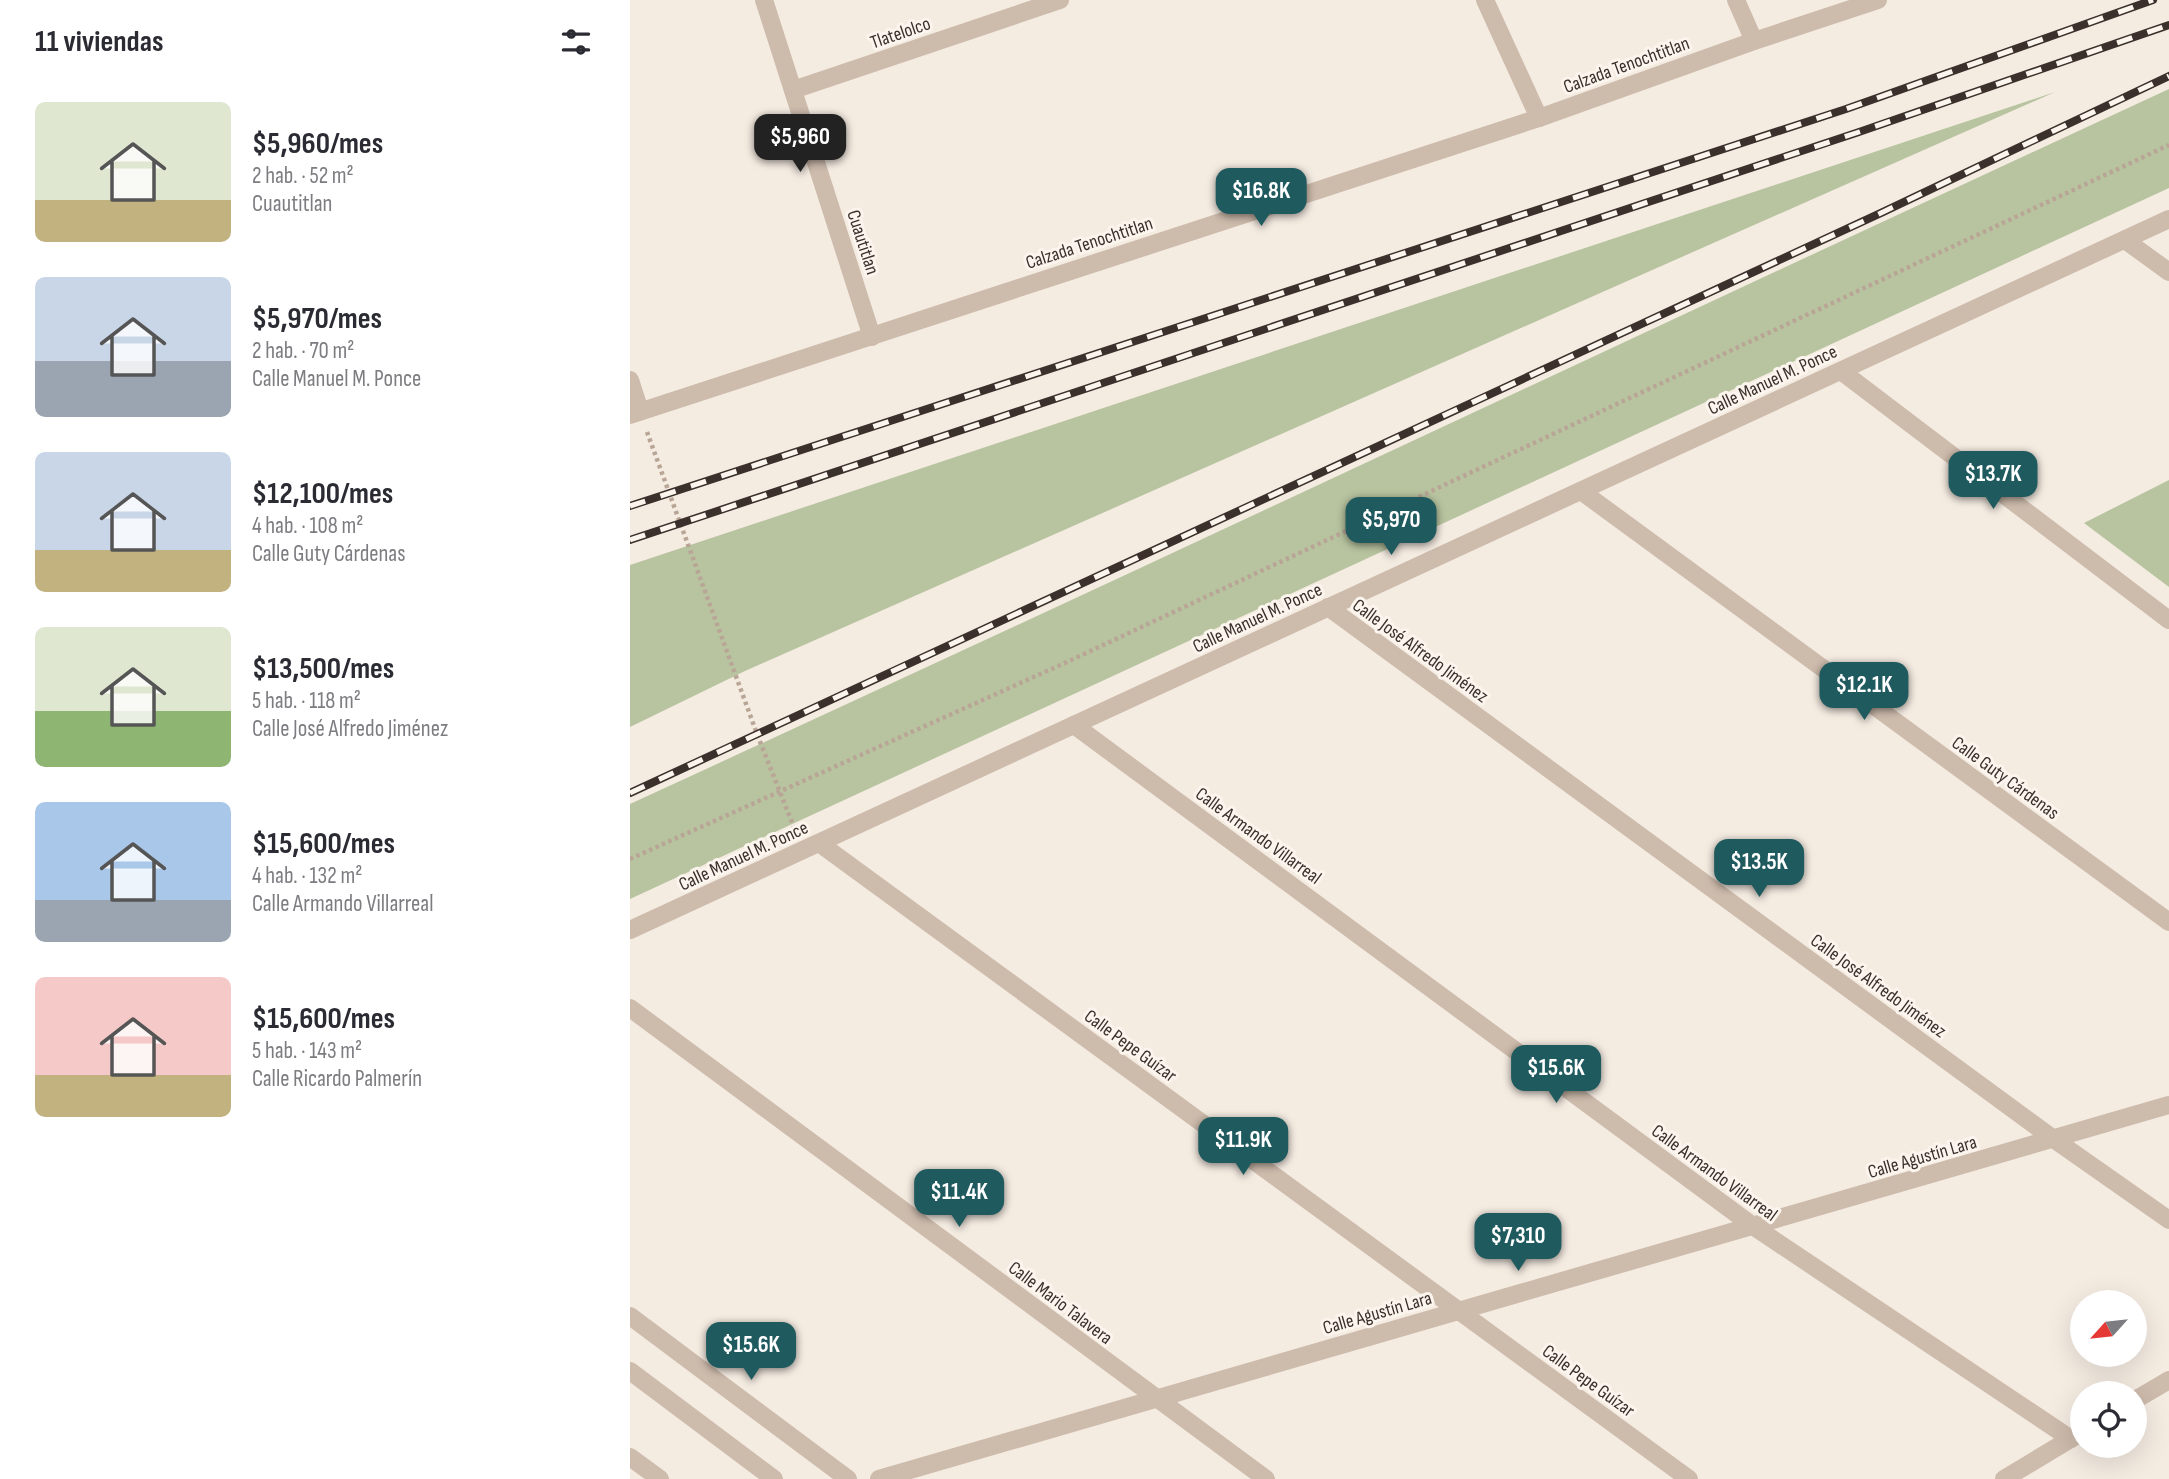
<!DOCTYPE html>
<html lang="es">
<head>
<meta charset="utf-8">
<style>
	body { margin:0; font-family:"Sofia Sans Condensed",sans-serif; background:#f7f7f7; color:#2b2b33; height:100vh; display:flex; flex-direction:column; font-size:26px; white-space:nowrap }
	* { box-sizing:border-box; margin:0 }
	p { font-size:23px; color:#7c7c81 }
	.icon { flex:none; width:38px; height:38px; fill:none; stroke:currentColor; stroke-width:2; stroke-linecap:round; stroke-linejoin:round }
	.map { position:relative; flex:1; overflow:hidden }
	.drawer { display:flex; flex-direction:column; background:#fff; width:630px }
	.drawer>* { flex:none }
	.needle { width:46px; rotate:243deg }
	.controls { position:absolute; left:1440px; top:1290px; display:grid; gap:14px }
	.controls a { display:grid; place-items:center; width:77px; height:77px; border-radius:50%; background:#fff; box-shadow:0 7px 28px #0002; font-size:35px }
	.price { position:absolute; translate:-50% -60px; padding:0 16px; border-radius:14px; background:#1f5a5e; color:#fff; font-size:23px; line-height:46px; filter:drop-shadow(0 2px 4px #0008) }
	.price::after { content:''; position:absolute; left:50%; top:42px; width:21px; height:16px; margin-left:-10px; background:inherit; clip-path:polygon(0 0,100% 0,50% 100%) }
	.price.current { background:#222; color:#fff }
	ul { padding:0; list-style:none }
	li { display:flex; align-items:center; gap:21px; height:175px; padding:0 35px }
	li span { display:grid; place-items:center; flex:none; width:196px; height:140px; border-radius:10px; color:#555 }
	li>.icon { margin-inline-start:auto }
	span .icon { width:84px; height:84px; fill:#fffc; stroke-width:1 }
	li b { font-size:30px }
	h2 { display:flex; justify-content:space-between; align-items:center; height:84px; padding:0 35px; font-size:30px }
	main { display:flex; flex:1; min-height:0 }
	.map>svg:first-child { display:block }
	.green { fill:#b8c4a0 }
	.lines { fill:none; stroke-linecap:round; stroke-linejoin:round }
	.path { stroke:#b9a596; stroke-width:4.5; stroke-dasharray:3.5 3.5; stroke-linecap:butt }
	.minor { stroke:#cdbbac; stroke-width:18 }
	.tertiary { stroke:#cdbbac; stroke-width:18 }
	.rail-casing { stroke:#3b302b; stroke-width:8 }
	.rail { stroke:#fbf5ee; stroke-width:5; stroke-dasharray:16; stroke-linecap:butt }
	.labels { text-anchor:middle; stroke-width:6; stroke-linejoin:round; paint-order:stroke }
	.street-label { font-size:19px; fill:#3b302b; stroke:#fbf5ee }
</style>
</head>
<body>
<main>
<section class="drawer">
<h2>11 viviendas<svg class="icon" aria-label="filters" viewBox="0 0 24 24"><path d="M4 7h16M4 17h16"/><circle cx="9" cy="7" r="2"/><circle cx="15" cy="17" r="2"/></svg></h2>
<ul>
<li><span style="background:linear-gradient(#dfe7d0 70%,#c2b280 0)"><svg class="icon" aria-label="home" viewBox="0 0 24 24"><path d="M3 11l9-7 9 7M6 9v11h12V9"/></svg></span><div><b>$5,960/mes</b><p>2 hab. · 52 m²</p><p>Cuautitlan</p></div></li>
<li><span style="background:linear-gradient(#c9d6e8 60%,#9aa5b1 0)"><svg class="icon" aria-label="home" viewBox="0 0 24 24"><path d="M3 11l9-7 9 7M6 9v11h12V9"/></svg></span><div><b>$5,970/mes</b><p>2 hab. · 70 m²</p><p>Calle Manuel M. Ponce</p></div></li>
<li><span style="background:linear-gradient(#c9d6e8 70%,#c2b280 0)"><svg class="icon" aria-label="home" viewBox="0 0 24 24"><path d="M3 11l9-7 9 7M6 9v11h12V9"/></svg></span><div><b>$12,100/mes</b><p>4 hab. · 108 m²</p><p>Calle Guty Cárdenas</p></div></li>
<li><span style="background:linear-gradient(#dfe7d0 60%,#8fb573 0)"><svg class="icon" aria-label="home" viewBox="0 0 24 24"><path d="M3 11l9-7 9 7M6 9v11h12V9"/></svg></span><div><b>$13,500/mes</b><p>5 hab. · 118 m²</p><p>Calle José Alfredo Jiménez</p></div></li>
<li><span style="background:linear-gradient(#a9c7e8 70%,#9aa5b1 0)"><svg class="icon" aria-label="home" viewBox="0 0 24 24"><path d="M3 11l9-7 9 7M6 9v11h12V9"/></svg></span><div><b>$15,600/mes</b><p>4 hab. · 132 m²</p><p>Calle Armando Villarreal</p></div></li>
<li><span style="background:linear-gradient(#f6c9c9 70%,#c2b280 0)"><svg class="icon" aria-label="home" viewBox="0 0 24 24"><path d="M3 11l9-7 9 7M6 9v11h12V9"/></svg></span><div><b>$15,600/mes</b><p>5 hab. · 143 m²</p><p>Calle Ricardo Palmerín</p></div></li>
</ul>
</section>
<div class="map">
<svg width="1539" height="1479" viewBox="0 0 1539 1479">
	<rect width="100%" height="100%" fill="#f4ebe1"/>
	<g class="green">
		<path d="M1539,89V188L0,899V804C514,568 1026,326 1539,89Z"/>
		<path d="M1425,92L115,671L0,727V565Z"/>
		<path d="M1539,480V587L1454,523Z"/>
	</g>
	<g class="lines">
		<g class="path">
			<path d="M17,432L127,734L165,830"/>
			<path d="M0,859L437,662L1539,145"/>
		</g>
		<g class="minor">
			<path d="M134,0L242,337"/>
			<path d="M855,0L909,118"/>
			<path d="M1106,0L1124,41"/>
			<path d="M163,90L430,0"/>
			<path d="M1495,240L1539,272"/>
			<path d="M1211,371L1539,620"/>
			<path d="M0,380L10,411"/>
			<path d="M951,491L1539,922"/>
			<path d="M698,607L1425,1140L1539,1220"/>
			<path d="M444,725L1123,1226L1441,1439"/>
			<path d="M189,843L1059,1479"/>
			<path d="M0,930L1539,219"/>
			<path d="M0,1008L636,1479"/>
			<path d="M0,1316L218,1479"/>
			<path d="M0,1371L144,1479"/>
			<path d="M1505,1400L1539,1380"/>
			<path d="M0,1457L30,1479"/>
			<path d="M249,1479L1539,1105"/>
			<path d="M1374,1479L1452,1432"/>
		</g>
		<path class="tertiary" d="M0,415L909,118L1124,41L1248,0"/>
		<defs>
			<g id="rail">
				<path d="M0,506L1216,109L1523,0"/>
				<path d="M0,540L1229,132L1539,25"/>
				<path d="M0,793L1253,212L1539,76"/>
			</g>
		</defs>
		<use href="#rail" class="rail-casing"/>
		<use href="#rail" class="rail"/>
	</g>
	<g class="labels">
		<g class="street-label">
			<text transform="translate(270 32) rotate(-19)" y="7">Tlatelolco</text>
			<text transform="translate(996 64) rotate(-20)" y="7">Calzada Tenochtitlan</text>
			<text transform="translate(234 242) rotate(72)" y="7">Cuautitlan</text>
			<text transform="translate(459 242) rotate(-18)" y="7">Calzada Tenochtitlan</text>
			<text transform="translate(1142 379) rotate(-25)" y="7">Calle Manuel M. Ponce</text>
			<text transform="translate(627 617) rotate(-25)" y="7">Calle Manuel M. Ponce</text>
			<text transform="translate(791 650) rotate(36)" y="7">Calle José Alfredo Jiménez</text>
			<text transform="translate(1376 777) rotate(36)" y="7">Calle Guty Cárdenas</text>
			<text transform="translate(629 835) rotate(36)" y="7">Calle Armando Villarreal</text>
			<text transform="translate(113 855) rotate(-25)" y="7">Calle Manuel M. Ponce</text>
			<text transform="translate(1249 985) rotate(36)" y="7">Calle José Alfredo Jiménez</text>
			<text transform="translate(501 1045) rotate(36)" y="7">Calle Pepe Guízar</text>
			<text transform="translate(1292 1156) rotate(-16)" y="7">Calle Agustín Lara</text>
			<text transform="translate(1085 1172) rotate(36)" y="7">Calle Armando Villarreal</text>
			<text transform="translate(431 1302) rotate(37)" y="7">Calle Mario Talavera</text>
			<text transform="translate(747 1312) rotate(-16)" y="7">Calle Agustín Lara</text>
			<text transform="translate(959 1380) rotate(36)" y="7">Calle Pepe Guízar</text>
		</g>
	</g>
</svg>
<div class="controls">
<a><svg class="needle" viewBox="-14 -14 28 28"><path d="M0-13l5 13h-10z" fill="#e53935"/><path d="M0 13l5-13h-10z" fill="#7c7c81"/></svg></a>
<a><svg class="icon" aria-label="locate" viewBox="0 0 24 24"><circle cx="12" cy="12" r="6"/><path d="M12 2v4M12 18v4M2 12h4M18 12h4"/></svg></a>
</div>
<b class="price current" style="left:170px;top:174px">$5,960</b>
<b class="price" style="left:631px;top:228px">$16.8K</b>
<b class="price" style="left:1363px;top:511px">$13.7K</b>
<b class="price" style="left:761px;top:557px">$5,970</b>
<b class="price" style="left:1234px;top:722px">$12.1K</b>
<b class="price" style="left:1129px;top:899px">$13.5K</b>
<b class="price" style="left:926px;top:1105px">$15.6K</b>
<b class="price" style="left:613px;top:1177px">$11.9K</b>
<b class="price" style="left:329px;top:1229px">$11.4K</b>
<b class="price" style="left:888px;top:1273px">$7,310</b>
<b class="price" style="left:121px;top:1382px">$15.6K</b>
</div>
</main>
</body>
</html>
